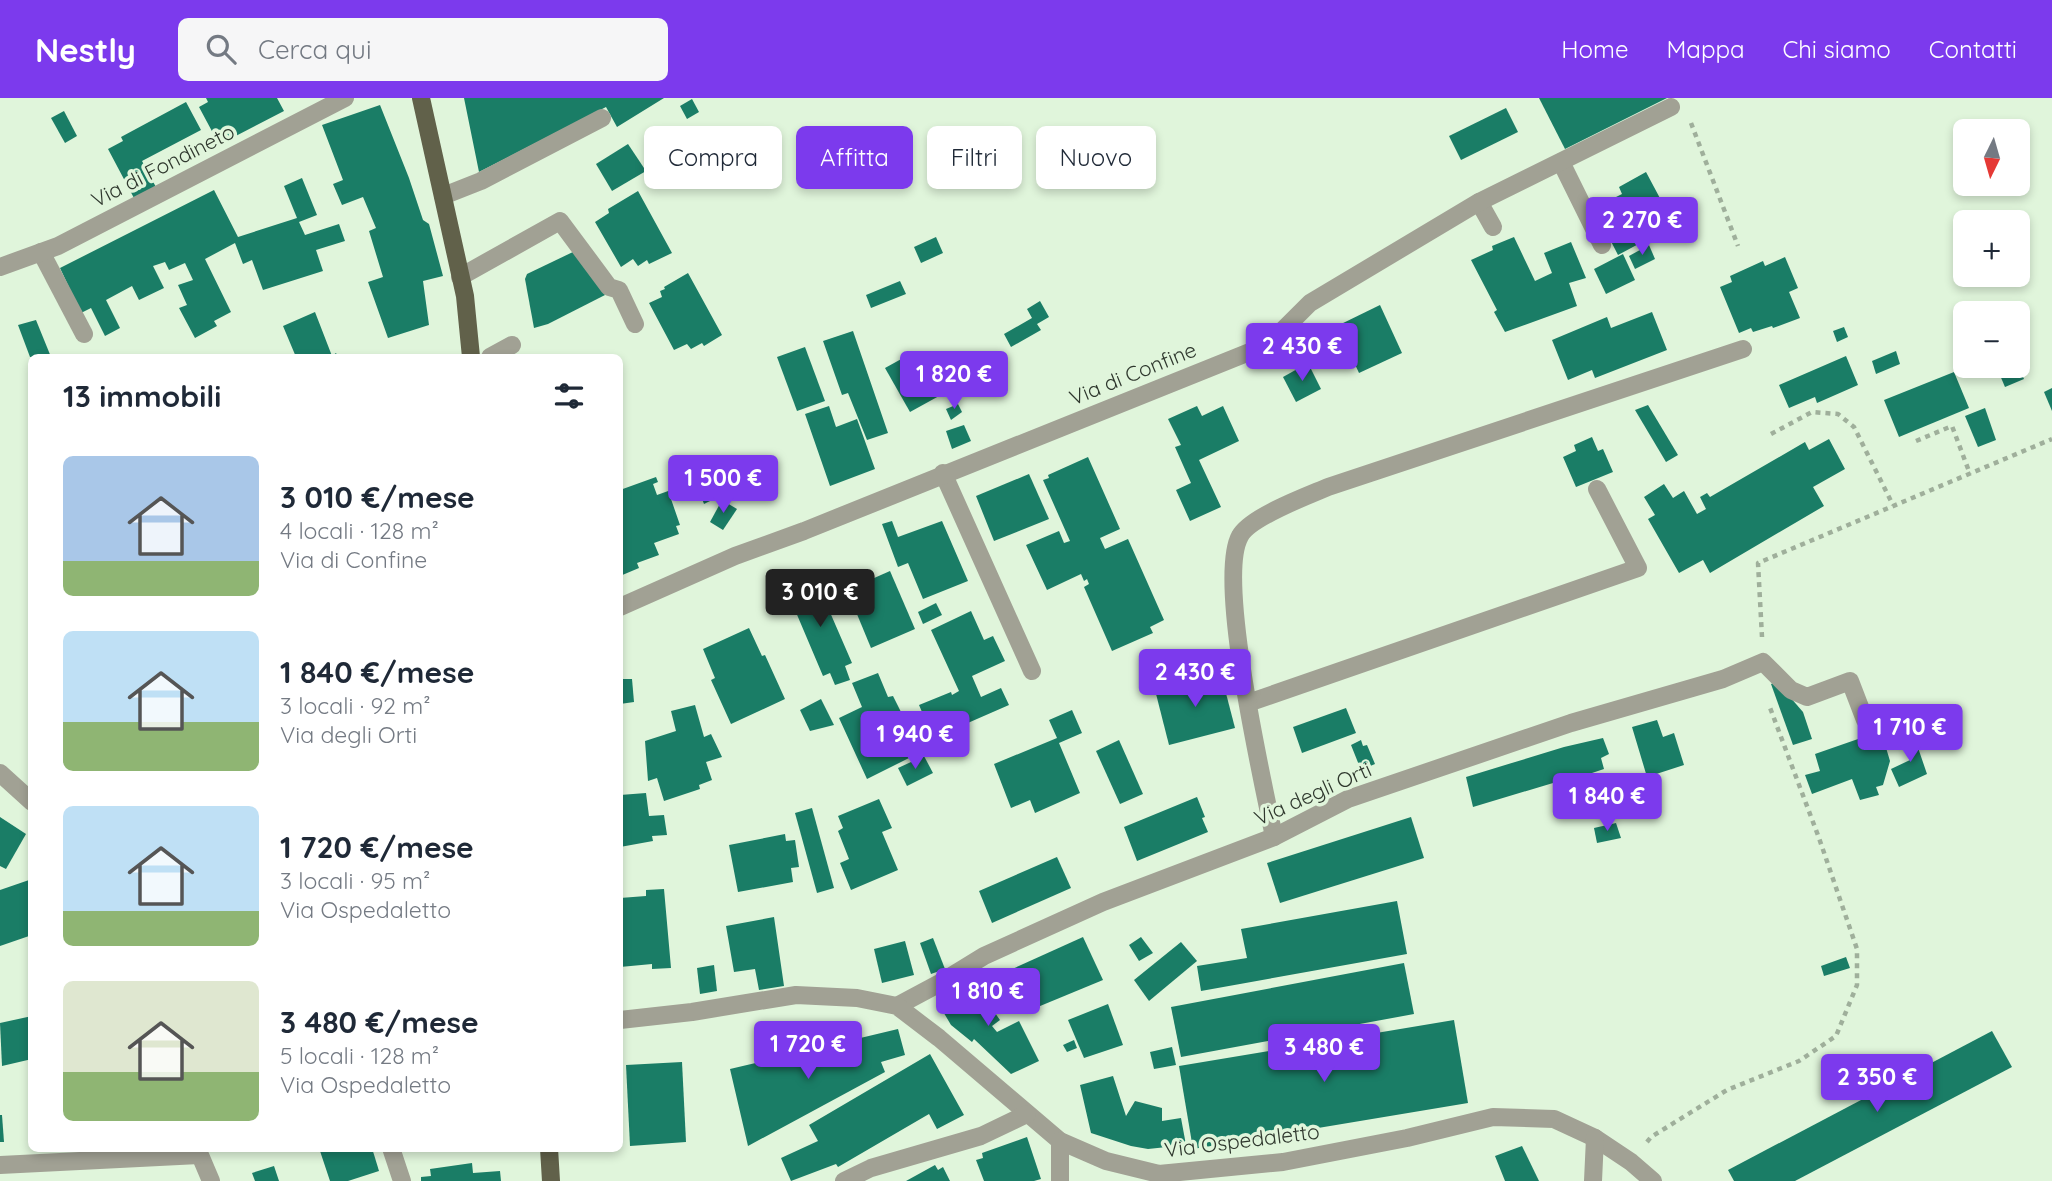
<!DOCTYPE html>
<html lang="it">
<head>
<meta charset="utf-8">
<style>
	body { margin:0; font-family:Quicksand,sans-serif; background:#f6f6f7; color:#1f2937; height:100vh; display:flex; flex-direction:column; font-size:26px; white-space:nowrap }
	* { box-sizing:border-box; margin:0 }
	p { font-size:23px; color:#747a83 }
	.icon { flex:none; width:38px; height:38px; fill:none; stroke:currentColor; stroke-width:2; stroke-linecap:round; stroke-linejoin:round }
	.map { position:relative; flex:1; overflow:hidden }
	.sheet { position:absolute; left:28px; top:256px; width:595px; height:798px; display:flex; flex-direction:column; background:#fff; border-radius:10px; box-shadow:0 4px 10px #0003 }
	.sheet>* { flex:none }
	.hud { position:absolute; left:644px; top:28px; width:665px; height:63px; display:flex; gap:14px }
	.needle { width:46px; rotate:185deg }
	.controls { position:absolute; left:1953px; top:21px; display:grid; gap:14px }
	.controls a { display:grid; place-items:center; width:77px; height:77px; border-radius:10px; background:#fff; box-shadow:0 4px 10px #0003; font-size:35px }
	.price { position:absolute; translate:-50% -60px; padding:0 16px; border-radius:7px; background:#7c3aed; color:#fff; font-size:23px; line-height:46px; filter:drop-shadow(0 2px 4px #0008) }
	.price::after { content:''; position:absolute; left:50%; top:42px; width:21px; height:16px; margin-left:-10px; background:inherit; clip-path:polygon(0 0,100% 0,50% 100%) }
	.price.current { background:#222; color:#fff }
	ul { padding:0; list-style:none }
	li { display:flex; align-items:center; gap:21px; height:175px; padding:0 35px }
	li span { display:grid; place-items:center; flex:none; width:196px; height:140px; border-radius:10px; color:#555 }
	li>.icon { margin-inline-start:auto }
	span .icon { width:84px; height:84px; fill:#fffc; stroke-width:1 }
	li b { font-size:30px }
	h2 { display:flex; justify-content:space-between; align-items:center; height:84px; padding:0 35px; font-size:30px }
	.pill { padding:0 24px; border-radius:10px; background:#fff; box-shadow:0 4px 10px #0003; font-size:24px; line-height:63px }
	.pill.current { background:#7c3aed; color:#fff }
	header { display:flex; align-items:center; gap:42px; box-sizing:border-box; height:98px; padding:0 35px; background:#7c3aed; color:#fff }
	header strong { font-size:33px }
	nav { display:flex; gap:38px; margin-inline-start:auto; font-size:24px }
	.search { width:490px; height:63px; background:#f6f6f7; display:flex; align-items:center; gap:18px; box-sizing:border-box; padding:0 24px; border-radius:10px; color:#747a83; font-size:26px }
	.map>svg:first-child { display:block }
	.building { fill:#1a7d66 }
	.lines { fill:none; stroke-linecap:round; stroke-linejoin:round }
	.path { stroke:#9faf9b; stroke-width:4.5; stroke-dasharray:5 5; stroke-linecap:butt }
	.minor { stroke:#a1a194; stroke-width:18 }
	.major { stroke:#61614a; stroke-width:18 }
	.labels { text-anchor:middle; stroke-width:7; stroke-linejoin:round; paint-order:stroke }
	.street-label { font-size:21px; fill:#2f382e; stroke:#e0f5db }
</style>
</head>
<body>
<header>
<strong>Nestly</strong>
<div class="search"><svg class="icon" aria-label="search" viewBox="0 0 24 24"><circle cx="10" cy="10" r="6"/><path d="M15 15l6 6"/></svg>Cerca qui</div>
<nav><a>Home</a><a>Mappa</a><a>Chi siamo</a><a>Contatti</a></nav>
</header>
<div class="map">
<svg width="2052" height="1083" viewBox="0 0 2052 1083">
	<rect width="100%" height="100%" fill="#e0f5db"/>
	<g class="building">
		<path d="M206,0H277L284,13L228,42L223,32L214,37L199,9L208,4Z"/>
		<path d="M464,0H664L617,29L606,9L479,74Z"/>
		<path d="M1539,0H1667L1565,51Z"/>
		<path d="M692,1L699,14L687,21L680,8Z"/>
		<path d="M186,4L201,32L142,63L157,91L135,102L108,51L123,43L121,39Z"/>
		<path d="M380,7L409,80L423,122L429,126L443,178L423,183L429,227L388,240L368,184L383,179L369,133L376,130L363,99L342,107L333,86L343,82L322,27Z"/>
		<path d="M1506,10L1518,34L1461,62L1449,38Z"/>
		<path d="M64,13L77,38L65,45L51,20Z"/>
		<path d="M628,46L646,73L612,93L596,66Z"/>
		<path d="M1646,74L1662,104L1657,106L1666,122L1642,134L1646,142L1618,157L1594,110L1622,96L1619,89Z"/>
		<path d="M302,80L317,117L299,124L305,137L339,126L345,143L316,152L323,173L263,192L252,162L243,166L235,145L205,161L231,214L214,223L217,228L195,240L179,210L187,207L178,187L193,182L185,165L169,172L165,164L153,168L164,190L139,202L132,188L106,202L120,230L105,238L91,210L81,215L60,170L214,92L238,139L297,120L284,88Z"/>
		<path d="M638,93L672,155L649,166L647,162L638,168L633,161L621,169L595,124L609,115L608,111Z"/>
		<path d="M936,139L943,155L921,165L914,149Z"/>
		<path d="M1514,139L1535,183L1552,175L1544,155L1571,144L1586,180L1569,185L1577,208L1505,234L1494,214L1497,212L1471,162L1493,152L1492,148Z"/>
		<path d="M1649,147L1655,161L1635,171L1629,158Z"/>
		<path d="M575,153L605,197L548,226L534,230L525,181L527,176Z"/>
		<path d="M1623,156L1635,182L1606,196L1594,171Z"/>
		<path d="M1785,159L1798,190L1789,194L1800,220L1773,230L1772,228L1753,234L1751,230L1739,235L1720,189L1732,184L1730,178L1763,163L1765,168Z"/>
		<path d="M688,175L722,237L704,248L702,245L691,251L687,246L674,252L649,205L662,199L660,193L665,191L664,189Z"/>
		<path d="M900,183L906,196L871,210L866,197Z"/>
		<path d="M1040,203L1049,219L1037,226L1041,232L1011,249L1004,236L1032,220L1027,211Z"/>
		<path d="M1380,207L1402,255L1359,275L1337,228Z"/>
		<path d="M315,214L332,258L336,255L338,259H296L283,228Z"/>
		<path d="M1652,214L1667,252L1595,280L1592,272L1568,282L1552,242L1607,219L1611,230Z"/>
		<path d="M36,222L51,259H30L18,227Z"/>
		<path d="M1844,229L1848,239L1837,244L1833,233Z"/>
		<path d="M853,233L888,335L867,342L848,295L842,297L823,243Z"/>
		<path d="M805,249L825,303L797,313L777,259Z"/>
		<path d="M1896,253L1900,266L1876,276L1872,263Z"/>
		<path d="M914,254L939,298L910,314L885,270Z"/>
		<path d="M1846,258L1858,287L1817,305L1815,299L1789,310L1779,287Z"/>
		<path d="M1308,265L1321,291L1296,304L1283,279Z"/>
		<path d="M1996,268H2018L2024,281L2005,289Z"/>
		<path d="M1954,274L1969,310L1899,339L1884,302Z"/>
		<path d="M2052,290V313L2044,294Z"/>
		<path d="M958,306L962,314L951,322L946,311Z"/>
		<path d="M1648,307L1678,357L1666,364L1635,312Z"/>
		<path d="M829,308L836,329L857,321L875,371L830,388L805,316Z"/>
		<path d="M1197,308L1202,318L1223,308L1239,343L1199,362L1221,409L1190,423L1176,392L1191,385L1175,349L1181,347L1168,321Z"/>
		<path d="M1985,310L1996,342L1978,349L1965,318Z"/>
		<path d="M964,327L971,343L952,351L946,333Z"/>
		<path d="M1592,339L1598,353L1603,351L1613,374L1576,389L1563,359L1576,353L1574,347Z"/>
		<path d="M1829,341L1845,371L1813,389L1824,408L1710,475L1703,462L1679,475L1648,421L1655,417L1644,399L1664,386L1673,400L1684,393L1697,416L1706,411L1700,399L1707,395L1710,399L1805,344L1809,352Z"/>
		<path d="M1088,359L1120,431L1100,440L1105,451L1128,441L1164,522L1150,529L1153,535L1112,553L1084,489L1089,486L1087,481L1084,483L1081,476L1047,492L1026,447L1059,433L1064,445L1070,443L1043,382L1049,380L1048,377Z"/>
		<path d="M714,374L722,397L704,406L695,382Z"/>
		<path d="M1029,376L1049,421L994,443L976,398Z"/>
		<path d="M656,379L658,384L653,386L657,397L671,392L674,400L671,401L680,427L676,428L679,436L654,445L659,457L637,465L639,470L620,478V392Z"/>
		<path d="M722,402L737,411L723,432L710,424Z"/>
		<path d="M892,423L898,439L942,423L968,483L923,501L908,465L898,469L882,426Z"/>
		<path d="M890,473L915,531L871,550L847,492Z"/>
		<path d="M808,476L814,491L819,489L852,565L845,568L850,582L835,587L830,575L823,578L784,486Z"/>
		<path d="M936,505L942,517L923,526L918,514Z"/>
		<path d="M971,513L984,542L993,538L1005,563L972,578L981,599L1001,590L1009,607L938,638L936,633L931,635L919,607L951,594L952,597L959,593L931,532Z"/>
		<path d="M749,530L762,558L765,557L785,601L731,626L711,582L715,580L703,551Z"/>
		<path d="M878,575L888,599L893,598L921,654L867,681L839,620L862,609L852,585Z"/>
		<path d="M1221,576L1235,630L1169,647L1155,592Z"/>
		<path d="M620,581H632L634,604L620,606Z"/>
		<path d="M1777,584L1803,614L1812,641L1793,647L1771,586Z"/>
		<path d="M821,601L834,627L810,633L800,612Z"/>
		<path d="M695,607L704,639L711,636L722,659L706,664L712,682L699,687L700,691L664,703L657,680L648,683L645,643L676,633L671,613Z"/>
		<path d="M1346,610L1356,635L1302,655L1293,629Z"/>
		<path d="M1072,612L1082,635L1059,645L1080,695L1035,715L1030,702L1011,710L994,666L1057,640L1049,622Z"/>
		<path d="M1657,622L1663,639L1674,635L1684,667L1647,679L1632,629Z"/>
		<path d="M1881,633L1890,663L1883,687L1876,689L1879,697L1860,702L1852,681L1812,696L1805,677L1820,673L1815,656Z"/>
		<path d="M1914,638L1927,676L1899,689L1891,671L1910,662L1902,641Z"/>
		<path d="M1603,640L1609,656L1601,660L1604,671L1592,675L1593,680L1574,683L1573,679L1473,709L1466,679L1564,649Z"/>
		<path d="M1119,642L1143,696L1120,706L1096,653Z"/>
		<path d="M1361,642L1363,648L1367,647L1375,666L1361,672L1351,647Z"/>
		<path d="M924,658L933,675L907,688L898,670Z"/>
		<path d="M646,695L649,718L664,717L667,737L652,738L653,743L620,749V697Z"/>
		<path d="M1197,699L1205,719L1202,720L1208,734L1137,763L1124,729Z"/>
		<path d="M879,701L892,730L882,734L898,772L851,792L840,765L849,761L838,733L843,730L838,718Z"/>
		<path d="M812,710L834,790L817,795L795,715Z"/>
		<path d="M0,719L26,736L6,771L0,768Z"/>
		<path d="M1411,719L1424,760L1280,805L1267,765Z"/>
		<path d="M1616,725L1621,740L1597,745L1594,730Z"/>
		<path d="M785,736L786,743L795,742L799,769L791,770L793,784L738,794L729,747Z"/>
		<path d="M1057,759L1071,790L992,825L979,793Z"/>
		<path d="M32,781V837L0,848V792Z"/>
		<path d="M664,791L671,870L652,871V866L620,869V800L646,798V792Z"/>
		<path d="M1397,803L1407,856L1201,893L1197,868L1247,860L1241,831Z"/>
		<path d="M774,819L784,888L759,892L755,871L734,874L726,828Z"/>
		<path d="M1083,839L1103,882L1028,913L1010,872Z"/>
		<path d="M1141,839L1153,855L1139,863L1129,847Z"/>
		<path d="M933,840L945,871L931,876L920,845Z"/>
		<path d="M905,843L914,877L882,885L874,851Z"/>
		<path d="M1181,844L1197,863L1149,903L1134,882Z"/>
		<path d="M1846,859L1850,870L1824,878L1821,868Z"/>
		<path d="M1404,865L1414,916L1181,959L1171,909Z"/>
		<path d="M714,867L717,893L700,896L697,870Z"/>
		<path d="M971,881L1000,922L992,928L997,934L1019,923L1039,963L1011,976L974,941L972,944L951,927L938,905Z"/>
		<path d="M1108,906L1123,947L1084,960L1068,922Z"/>
		<path d="M32,918V961L2,968L0,925Z"/>
		<path d="M1454,922L1468,1005L1193,1051L1179,968Z"/>
		<path d="M898,931L905,957L881,964L885,974L748,1048L730,971Z"/>
		<path d="M1992,933L2012,969L1795,1083H1734L1728,1072Z"/>
		<path d="M1074,942L1077,950L1067,954L1063,947Z"/>
		<path d="M1172,949L1176,967L1154,971L1150,954Z"/>
		<path d="M930,956L964,1017L937,1031L929,1016L838,1069L836,1066L791,1083L781,1060L818,1043L809,1027Z"/>
		<path d="M682,964L686,1044L630,1048L626,967Z"/>
		<path d="M1113,978L1126,1018L1135,1003L1162,1010V1023L1181,1020L1186,1047L1148,1051L1131,1048L1091,1035L1080,987Z"/>
		<path d="M0,1017H2L4,1044H0Z"/>
		<path d="M1027,1039L1041,1081L1034,1083H984L976,1062L983,1060L982,1055Z"/>
		<path d="M1522,1048L1539,1083H1505L1495,1058Z"/>
		<path d="M319,1050H372L379,1073L348,1083H330Z"/>
		<path d="M472,1065L473,1075L500,1073L501,1083H421V1079L431,1078L430,1071Z"/>
		<path d="M935,1067L938,1072L943,1069L950,1083H906Z"/>
		<path d="M274,1068L279,1083H255L252,1075Z"/>
	</g>
	<g class="lines">
		<g class="path">
			<path d="M1691,25L1738,148"/>
			<path d="M1771,336L1812,314L1838,316L1854,329L1893,407"/>
			<path d="M1916,343L1952,328L1970,376"/>
			<path d="M1762,539L1758,465L2052,341"/>
			<path d="M1647,1044L1651,1039L1727,992L1799,963L1836,938L1857,887V851L1819,740L1769,607"/>
		</g>
		<g class="minor">
			<path d="M1561,64L1602,147"/>
			<path d="M443,98L481,83L602,20"/>
			<path d="M1479,104L1493,129"/>
			<path d="M41,154L84,236"/>
			<path d="M0,169L58,148L345,0"/>
			<path d="M460,179L560,123L609,189L619,192L635,226"/>
			<path d="M490,259L512,247"/>
			<path d="M943,375L1032,573"/>
			<path d="M620,509L735,458L804,433L1257,251L1275,240L1310,205L1479,104L1671,9"/>
			<path d="M1248,605L1638,470L1597,391"/>
			<path d="M0,675L32,704"/>
			<path d="M1274,739C1263,683 1216,481 1240,438C1250,419 1307,398 1328,389L1743,251"/>
			<path d="M897,908L940,885L984,858L1103,804L1274,739L1348,701L1571,625L1723,581L1763,564L1791,592L1807,599L1850,583L1865,622"/>
			<path d="M620,922L692,914L796,897L857,900L897,908L939,940L1060,1043L1106,1063L1159,1076L1283,1064L1407,1040L1493,1019L1554,1021L1595,1040L1631,1064L1653,1083"/>
			<path d="M1060,1043V1083"/>
			<path d="M197,1050L211,1083"/>
			<path d="M391,1050L402,1083"/>
			<path d="M0,1067L199,1057"/>
			<path d="M844,1083L871,1070L981,1038L1027,1016"/>
			<path d="M1593,1083L1595,1040"/>
		</g>
		<g class="major">
			<path d="M421,0L465,198L471,259"/>
			<path d="M549,1050L551,1083"/>
		</g>
	</g>
	<g class="labels">
		<g class="street-label">
			<text transform="translate(163 68) rotate(-27)" y="7">Via di Fondineto</text>
			<text transform="translate(1133 276) rotate(-22)" y="7">Via di Confine</text>
			<text transform="translate(1313 696) rotate(-24)" y="7">Via degli Orti</text>
			<text transform="translate(1242 1043) rotate(-7)" y="7">Via Ospedaletto</text>
		</g>
	</g>
</svg>
<div class="controls">
<a><svg class="needle" viewBox="-14 -14 28 28"><path d="M0-13l5 13h-10z" fill="#e53935"/><path d="M0 13l5-13h-10z" fill="#747a83"/></svg></a>
<a>+</a>
<a>−</a>
</div>
<b class="price" style="left:1642px;top:159px">2 270 €</b>
<b class="price" style="left:1302px;top:285px">2 430 €</b>
<b class="price" style="left:954px;top:313px">1 820 €</b>
<b class="price" style="left:723px;top:417px">1 500 €</b>
<b class="price current" style="left:820px;top:531px">3 010 €</b>
<b class="price" style="left:1195px;top:611px">2 430 €</b>
<b class="price" style="left:1910px;top:666px">1 710 €</b>
<b class="price" style="left:915px;top:673px">1 940 €</b>
<b class="price" style="left:1607px;top:735px">1 840 €</b>
<b class="price" style="left:988px;top:930px">1 810 €</b>
<b class="price" style="left:808px;top:983px">1 720 €</b>
<b class="price" style="left:1324px;top:986px">3 480 €</b>
<b class="price" style="left:1877px;top:1016px">2 350 €</b>
<div class="hud">
<a class="pill">Compra</a>
<a class="pill current">Affitta</a>
<a class="pill">Filtri</a>
<a class="pill">Nuovo</a>
</div>
<section class="sheet">
<h2>13 immobili<svg class="icon" aria-label="filters" viewBox="0 0 24 24"><path d="M4 7h16M4 17h16"/><circle cx="9" cy="7" r="2"/><circle cx="15" cy="17" r="2"/></svg></h2>
<ul>
<li><span style="background:linear-gradient(#a9c7e8 75%,#8fb573 0)"><svg class="icon" aria-label="home" viewBox="0 0 24 24"><path d="M3 11l9-7 9 7M6 9v11h12V9"/></svg></span><div><b>3 010 €/mese</b><p>4 locali · 128 m²</p><p>Via di Confine</p></div></li>
<li><span style="background:linear-gradient(#bfe0f5 65%,#8fb573 0)"><svg class="icon" aria-label="home" viewBox="0 0 24 24"><path d="M3 11l9-7 9 7M6 9v11h12V9"/></svg></span><div><b>1 840 €/mese</b><p>3 locali · 92 m²</p><p>Via degli Orti</p></div></li>
<li><span style="background:linear-gradient(#bfe0f5 75%,#8fb573 0)"><svg class="icon" aria-label="home" viewBox="0 0 24 24"><path d="M3 11l9-7 9 7M6 9v11h12V9"/></svg></span><div><b>1 720 €/mese</b><p>3 locali · 95 m²</p><p>Via Ospedaletto</p></div></li>
<li><span style="background:linear-gradient(#dfe7d0 65%,#8fb573 0)"><svg class="icon" aria-label="home" viewBox="0 0 24 24"><path d="M3 11l9-7 9 7M6 9v11h12V9"/></svg></span><div><b>3 480 €/mese</b><p>5 locali · 128 m²</p><p>Via Ospedaletto</p></div></li>
</ul>
</section>
</div>
</body>
</html>
